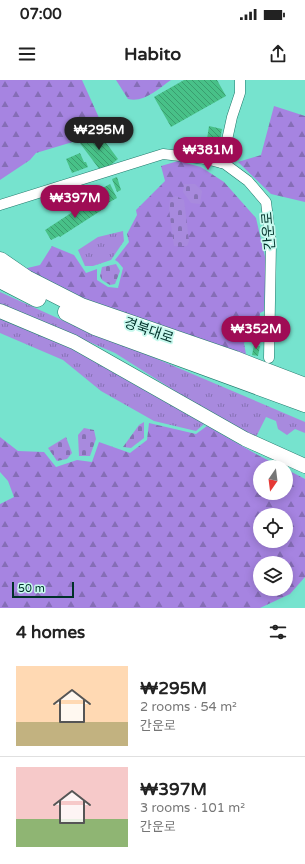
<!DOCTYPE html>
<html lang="en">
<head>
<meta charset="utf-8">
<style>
	body { margin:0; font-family:"Varela Round","Noto Sans KR",sans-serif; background:#f6f6f6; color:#222; height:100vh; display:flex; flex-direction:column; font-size:15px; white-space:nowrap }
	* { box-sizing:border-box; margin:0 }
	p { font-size:13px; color:#767676 }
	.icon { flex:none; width:22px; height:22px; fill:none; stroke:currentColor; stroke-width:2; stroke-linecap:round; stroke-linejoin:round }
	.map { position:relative; height:528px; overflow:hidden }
	.details { display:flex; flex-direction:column; background:#fff; flex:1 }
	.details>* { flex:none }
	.needle { width:26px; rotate:194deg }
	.fabs { position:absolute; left:253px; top:380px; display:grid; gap:8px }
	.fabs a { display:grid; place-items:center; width:40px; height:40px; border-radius:50%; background:#fff; box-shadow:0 2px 10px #0003; font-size:20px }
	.scale { position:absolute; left:12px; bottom:10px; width:62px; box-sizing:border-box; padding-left:4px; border:2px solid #003129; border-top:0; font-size:11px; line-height:14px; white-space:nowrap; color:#003129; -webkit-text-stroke:3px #c7f9ee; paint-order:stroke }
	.price { position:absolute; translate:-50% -34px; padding:0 9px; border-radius:14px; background:#9f0c55; color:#fff; font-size:13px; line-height:26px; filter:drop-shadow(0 1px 2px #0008) }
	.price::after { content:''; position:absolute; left:50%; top:24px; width:12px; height:9px; margin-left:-6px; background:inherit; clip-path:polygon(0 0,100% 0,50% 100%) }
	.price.current { background:#222; color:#fff }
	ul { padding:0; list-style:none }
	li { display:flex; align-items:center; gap:12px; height:100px; padding:0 16px }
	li+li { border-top:1px solid #e0e0e0 }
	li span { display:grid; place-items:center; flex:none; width:112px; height:80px; border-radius:0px; color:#555 }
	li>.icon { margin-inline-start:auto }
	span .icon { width:48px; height:48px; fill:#fffc; stroke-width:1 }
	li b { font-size:17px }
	h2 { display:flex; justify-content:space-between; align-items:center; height:48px; padding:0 16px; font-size:17px }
	.status { display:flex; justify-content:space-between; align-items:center; height:28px; padding:0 20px; background:#fff; direction:ltr }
	.status svg { height:11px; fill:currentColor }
	header { display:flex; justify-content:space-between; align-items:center; height:52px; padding:0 16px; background:#fff; font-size:18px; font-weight:800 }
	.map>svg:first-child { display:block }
	.grass { fill:url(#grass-tufts) }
	.forest { fill:url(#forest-firs); fill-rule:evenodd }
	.cemetery { fill:url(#cemetery-stones) }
	.building { fill:url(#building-back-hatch) }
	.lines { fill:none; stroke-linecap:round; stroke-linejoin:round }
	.street-casing { stroke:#227a6c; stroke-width:11 }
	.secondary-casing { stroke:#227a6c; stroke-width:15 }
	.highway-casing { stroke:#227a6c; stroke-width:19 }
	.street { stroke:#fff; stroke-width:10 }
	.secondary { stroke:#fff; stroke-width:14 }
	.highway { stroke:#fff; stroke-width:18 }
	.labels { text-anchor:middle; stroke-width:3.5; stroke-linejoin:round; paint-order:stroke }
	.street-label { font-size:14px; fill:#003129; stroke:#c7f9ee }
</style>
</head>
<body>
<div class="status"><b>07:00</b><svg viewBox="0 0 49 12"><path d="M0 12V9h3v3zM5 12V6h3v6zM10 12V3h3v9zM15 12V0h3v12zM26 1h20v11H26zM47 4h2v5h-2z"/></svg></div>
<header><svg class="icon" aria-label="menu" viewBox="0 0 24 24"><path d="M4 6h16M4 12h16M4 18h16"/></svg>Habito<svg class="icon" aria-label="share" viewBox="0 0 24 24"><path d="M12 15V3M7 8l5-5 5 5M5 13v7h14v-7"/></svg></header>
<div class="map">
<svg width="305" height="528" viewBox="0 0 305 528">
	<defs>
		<pattern id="grass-tufts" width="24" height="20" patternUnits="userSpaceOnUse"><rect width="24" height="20" fill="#a88ade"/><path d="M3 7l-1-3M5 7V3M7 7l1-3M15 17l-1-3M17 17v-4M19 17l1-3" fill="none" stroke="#8671b4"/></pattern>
		<pattern id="forest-firs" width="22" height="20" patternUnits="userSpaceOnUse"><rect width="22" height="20" fill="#a684e1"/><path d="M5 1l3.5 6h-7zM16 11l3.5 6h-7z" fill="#856db6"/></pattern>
		<pattern id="cemetery-stones" width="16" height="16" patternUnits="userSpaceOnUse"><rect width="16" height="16" fill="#a88ade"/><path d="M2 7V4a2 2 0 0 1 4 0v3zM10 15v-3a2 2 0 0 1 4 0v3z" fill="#8671b4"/></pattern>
		<pattern id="building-back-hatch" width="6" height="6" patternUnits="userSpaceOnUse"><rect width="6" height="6" fill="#48c188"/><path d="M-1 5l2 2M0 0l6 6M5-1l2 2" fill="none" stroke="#3a9d6f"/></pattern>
	</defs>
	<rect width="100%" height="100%" fill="#76e3ce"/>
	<g class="grass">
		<path d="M123,151L124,161L111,180L93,186H85L78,170L98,157Z"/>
		<path d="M0,212L86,251L136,270L305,342V353L295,349L287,355L278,349L276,341L266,337L256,357L216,337L115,273L0,224Z"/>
		<path d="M0,239L70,268L204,344L196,351L154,341L101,311L63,280L0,253Z"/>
	</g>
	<g class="forest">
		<path d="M0,0H82L100,40L76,61L36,73L30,80L0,100Z"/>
		<path d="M116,0H171C158,9 144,23 128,19Z"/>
		<path d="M274,26L305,36V122L271,114L238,82L261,75Z"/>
		<path d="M178,81L201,87L224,102L256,138L266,181L264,231L260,233L258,250L264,251L263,256L251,255L244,263L247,280L95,224L19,190L40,185L52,166L74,175L86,193L97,189V200L108,207L118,208L123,188L118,182L115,180L129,162L127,154L137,135L136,130L165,101L161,86Z"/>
		<path d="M149,343L196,354L207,346L256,374L281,387H260V413H286V389L305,399V497L290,514L260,528H0V424L14,417L8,401L0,392V357L18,371L44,372L56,387L77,380L92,382L99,362L130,373L147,360ZM260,435H286V461H260ZM260,483H286V509H260Z"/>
	</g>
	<g class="cemetery">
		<path d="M184,104H195L202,111L200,124L191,123L183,112Z"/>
		<path d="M176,116L184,120L189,161L187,166H174L169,129L170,119Z"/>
		<path d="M116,184L120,191L115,204L110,205L102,200L100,196L102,187Z"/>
		<path d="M144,342V358L131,368L123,367L139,345Z"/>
		<path d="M84,348L94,350L96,359L90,376H79L78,355Z"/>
		<path d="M66,357L72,373L67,379L57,381L48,368Z"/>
	</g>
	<g class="building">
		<path d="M184,0H217L226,16L171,47L154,17Z"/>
		<path d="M209,46L222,49L220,61H219V63L207,59Z"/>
		<path d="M97,52L101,56L118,79L107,88L106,86L100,90L79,62Z"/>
		<path d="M80,73L84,82H86L88,87L72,93L66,79Z"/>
		<path d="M117,97L121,110L117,112L112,99Z"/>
		<path d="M110,104L117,118L106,124L99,110Z"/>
		<path d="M97,116L105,128L60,157L59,156L51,160L45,150Z"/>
		<path d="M254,265L260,266L258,276L252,275Z"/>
	</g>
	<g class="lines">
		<defs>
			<g id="street">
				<path d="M222,83L232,37L240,13V0"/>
				<path d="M0,125L163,74L206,79L225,84L248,101L266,122L271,163L269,278"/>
			</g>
			<path id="secondary" d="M0,231L74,262L245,359L305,386"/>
			<g id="highway">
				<path d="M0,181L26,199L81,227L235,280L305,307"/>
				<path d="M0,199L37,218"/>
				<path d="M67,232L95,246L305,323"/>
			</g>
		</defs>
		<use href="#street" class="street-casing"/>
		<use href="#secondary" class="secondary-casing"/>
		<use href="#highway" class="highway-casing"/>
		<use href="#street" class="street"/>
		<use href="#secondary" class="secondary"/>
		<use href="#highway" class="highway"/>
	</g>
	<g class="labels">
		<g class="street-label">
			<text transform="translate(268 151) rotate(-95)" y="5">간운로</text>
			<text transform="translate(149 250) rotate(19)" y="5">경북대로</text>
		</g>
	</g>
</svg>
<div class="fabs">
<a><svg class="needle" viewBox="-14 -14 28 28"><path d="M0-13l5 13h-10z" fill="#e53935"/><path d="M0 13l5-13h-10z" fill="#767676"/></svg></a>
<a><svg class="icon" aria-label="locate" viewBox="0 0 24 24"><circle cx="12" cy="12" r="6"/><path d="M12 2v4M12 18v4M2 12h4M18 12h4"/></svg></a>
<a><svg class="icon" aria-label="layers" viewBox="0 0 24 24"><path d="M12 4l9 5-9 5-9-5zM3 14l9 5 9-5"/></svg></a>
</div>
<div class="scale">50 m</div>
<b class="price current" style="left:99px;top:71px">₩295M</b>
<b class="price" style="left:208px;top:91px">₩381M</b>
<b class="price" style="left:75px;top:139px">₩397M</b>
<b class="price" style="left:256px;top:270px">₩352M</b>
</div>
<section class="details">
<h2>4 homes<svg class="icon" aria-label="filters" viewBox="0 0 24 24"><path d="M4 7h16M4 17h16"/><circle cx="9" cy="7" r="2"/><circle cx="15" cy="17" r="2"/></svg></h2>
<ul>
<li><span style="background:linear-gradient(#ffd9b3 70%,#c2b280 0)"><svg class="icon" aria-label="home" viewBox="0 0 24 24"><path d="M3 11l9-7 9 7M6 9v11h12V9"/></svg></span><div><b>₩295M</b><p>2 rooms · 54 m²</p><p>간운로</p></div></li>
<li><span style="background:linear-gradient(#f6c9c9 65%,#8fb573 0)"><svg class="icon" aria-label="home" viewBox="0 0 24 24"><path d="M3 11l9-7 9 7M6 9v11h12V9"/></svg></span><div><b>₩397M</b><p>3 rooms · 101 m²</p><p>간운로</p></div></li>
</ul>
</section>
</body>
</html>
